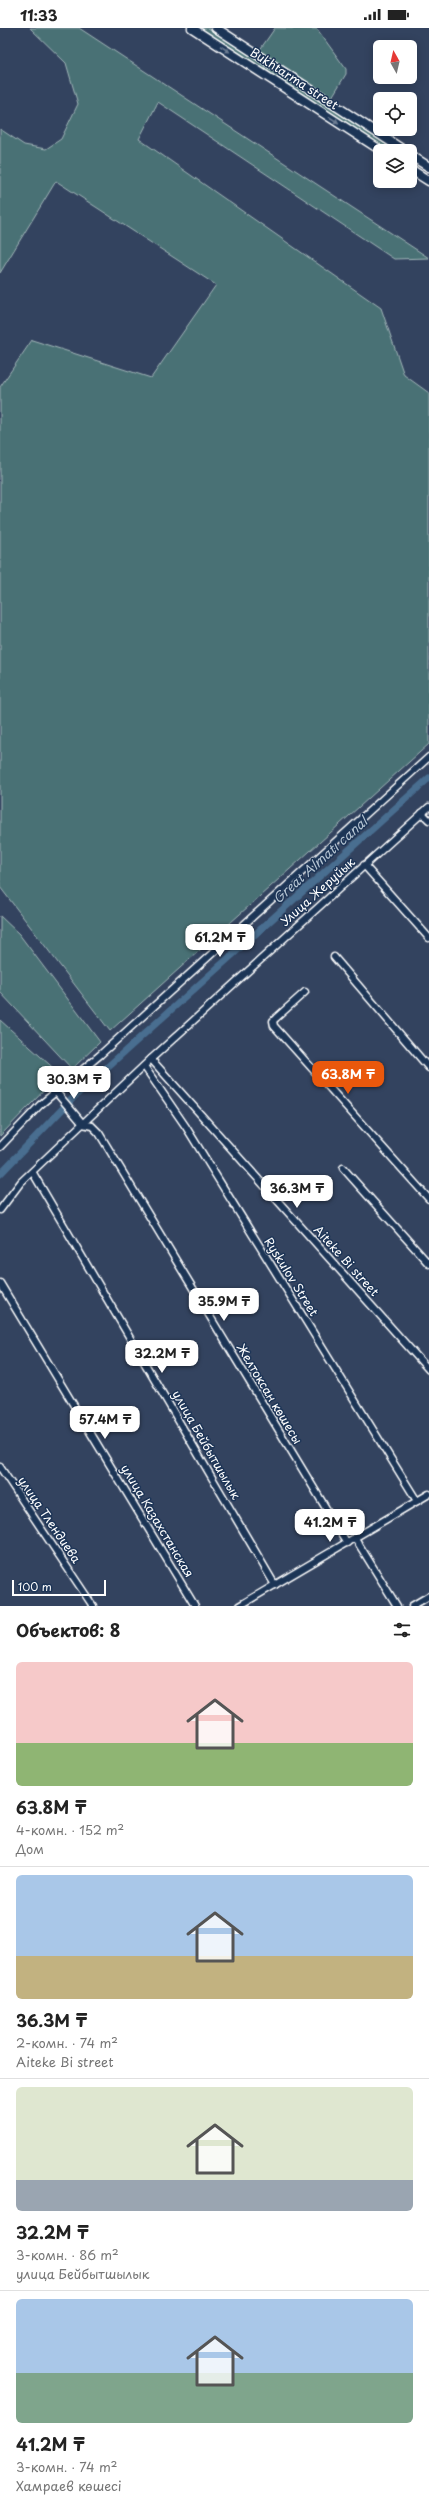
<!DOCTYPE html>
<html lang="ru">
<head>
<meta charset="utf-8">
<style>
	body { margin:0; font-family:"Playpen Sans",sans-serif; background:#f2f2f2; color:#222; height:100vh; display:flex; flex-direction:column; font-size:15px; white-space:nowrap }
	* { box-sizing:border-box; margin:0 }
	p { font-size:13px; color:#767676 }
	.icon { flex:none; width:22px; height:22px; fill:none; stroke:currentColor; stroke-width:2; stroke-linecap:round; stroke-linejoin:round }
	.map { position:relative; height:1578px; overflow:hidden }
	.drawer { display:flex; flex-direction:column; background:#fff; flex:1 }
	.drawer>* { flex:none }
	.needle { width:26px; rotate:352deg }
	.buttons { position:absolute; left:373px; top:12px; display:grid; gap:8px }
	.buttons a { display:grid; place-items:center; width:44px; height:44px; border-radius:6px; background:#fff; box-shadow:0 2px 10px #0003; font-size:20px }
	.scale { position:absolute; left:12px; bottom:10px; width:94px; box-sizing:border-box; padding-left:4px; border:2px solid #fff; border-top:0; font-size:11px; line-height:14px; white-space:nowrap; color:#fff; -webkit-text-stroke:3px #1d3557; paint-order:stroke }
	.price { position:absolute; translate:-50% -34px; padding:0 9px; border-radius:8px; background:#fff; color:#222; font-size:13px; line-height:26px; filter:drop-shadow(0 1px 2px #0008) }
	.price::after { content:''; position:absolute; left:50%; top:24px; width:12px; height:9px; margin-left:-6px; background:inherit; clip-path:polygon(0 0,100% 0,50% 100%) }
	.price.selected { background:#ea580c; color:#fff }
	ul { padding:0; list-style:none }
	li { display:grid; align-content:center; gap:8px; height:212px; padding:0 16px }
	li+li { border-top:1px solid #e0e0e0 }
	li span { display:grid; place-items:center; height:124px; border-radius:6px; color:#555 }
	li>.icon { margin-inline-start:auto }
	span .icon { width:72px; height:72px; fill:#fffc; stroke-width:1 }
	li b { font-size:17px }
	h2 { display:flex; justify-content:space-between; align-items:center; height:48px; padding:0 16px; font-size:17px }
	.status { display:flex; justify-content:space-between; align-items:center; height:28px; padding:0 20px; background:#fff; direction:ltr }
	.status svg { height:11px; fill:currentColor }
	.map>svg:first-child { display:block }
	.green { fill:#497175; stroke:#a4b8ba }
	.lines { fill:none; stroke-linecap:round; stroke-linejoin:round }
	.canal { stroke:#486e90; stroke-width:7 }
	.minor-casing { stroke:#fff; stroke-width:9 }
	.major-casing { stroke:#fff; stroke-width:11 }
	.minor { stroke:#1d3557; stroke-width:6 }
	.major { stroke:#1d3557; stroke-width:8 }
	.oneway { fill:#6c7c92 }
	.labels { text-anchor:middle; stroke-width:3; stroke-linejoin:round; paint-order:stroke }
	.street-label { font-size:12px; fill:#fff; stroke:#1d3557 }
	.water-label { font-size:13px; font-style:italic; fill:#b6c5d3; stroke:#1d3557 }
</style>
</head>
<body>
<div class="status"><b>11:33</b><svg viewBox="0 0 49 12"><path d="M0 12V9h3v3zM5 12V6h3v6zM10 12V3h3v9zM15 12V0h3v12zM26 1h20v11H26zM47 4h2v5h-2z"/></svg></div>
<div class="map">
<svg width="429" height="1578" viewBox="0 0 429 1578">
	<rect width="100%" height="100%" fill="#33435f"/>
	<filter id="ink" filterUnits="userSpaceOnUse"><feTurbulence type="fractalNoise" baseFrequency=".025" numOctaves="2"/><feDisplacementMap in="SourceGraphic" scale="8" xChannelSelector="R" yChannelSelector="G"/><feConvolveMatrix kernelMatrix="1 2 1 2 8 2 1 2 1" color-interpolation-filters="sRGB"/></filter>
	<g filter="url(#ink)">
		<g class="green">
			<path d="M30,0H79L429,230L394,231L158,74L139,111L381,280L404,347L429,365V716L110,1003L0,859V359L32,312L151,350L216,257L56,153L0,245V101L24,117L46,121L61,111L78,76L66,35Z"/>
			<path d="M200,0H208L396,123H389Z"/>
			<path d="M275,0L317,1L346,41V46L332,69L259,23Z"/>
			<path d="M0,888L19,906L100,1014L72,1041L0,964Z"/>
			<path d="M0,992L60,1046L0,1108Z"/>
		</g>
		<g class="lines">
			<path class="canal" d="M0,1146L74,1069L429,750"/>
			<defs>
				<g id="minor">
					<path d="M422,785L429,792"/>
					<path d="M364,837L429,910"/>
					<path d="M334,929L429,1040"/>
					<path d="M305,964L276,990L273,993L274,998L429,1171"/>
					<path d="M151,1031L429,1342"/>
					<path d="M144,1038L186,1099L417,1473"/>
					<path d="M56,1064L83,1096L92,1098L99,1105L347,1515"/>
					<path d="M0,1119L40,1077L100,1027L429,729"/>
					<path d="M343,1140L429,1236"/>
					<path d="M33,1145L275,1557"/>
					<path d="M0,1182L21,1154L151,1031L429,779"/>
					<path d="M0,1255L195,1578"/>
					<path d="M0,1439L93,1578"/>
					<path d="M355,1510L397,1578"/>
					<path d="M239,1578L429,1466"/>
					<path d="M412,1578L429,1568"/>
				</g>
				<g id="major">
					<path d="M192,0L382,123"/>
					<path d="M216,0L405,123"/>
					<path d="M410,127L429,139"/>
					<path d="M410,141L429,153"/>
				</g>
			</defs>
			<use href="#minor" class="minor-casing"/>
			<use href="#major" class="major-casing"/>
			<use href="#minor" class="minor"/>
			<use href="#major" class="major"/>
		</g>
		<defs><path id="oneway-solid" d="M-6-.8H1V-3.2L6.5 0L1 3.2V.8H-6Z"/></defs>
		<g class="oneway">
			<use href="#oneway-solid" transform="translate(225 21) rotate(33)"/>
			<use href="#oneway-solid" transform="translate(334 92) rotate(33)"/>
		</g>
	</g>
	<g class="labels">
		<g class="street-label">
			<text transform="translate(294 51) rotate(33)" y="4">Bukhtarma street</text>
			<text transform="translate(318 864) rotate(-42)" y="4">Улица Жеруйык</text>
			<text transform="translate(346 1233) rotate(48)" y="4">Aiteke Bi street</text>
			<text transform="translate(291 1249) rotate(58)" y="4">Ryskulov Street</text>
			<text transform="translate(269 1366) rotate(59)" y="4">Желтоксан көшесы</text>
			<text transform="translate(206 1417) rotate(60)" y="4">улица Бейбытшылык</text>
			<text transform="translate(49 1492) rotate(56)" y="4">улица Тлендиева</text>
			<text transform="translate(157 1493) rotate(59)" y="4">улица Казахстанская</text>
		</g>
		<g class="water-label">
			<text transform="translate(320 832) rotate(-42)" y="5">Great Almatı canal</text>
		</g>
	</g>
</svg>
<div class="buttons">
<a><svg class="needle" viewBox="-14 -14 28 28"><path d="M0-13l5 13h-10z" fill="#e53935"/><path d="M0 13l5-13h-10z" fill="#767676"/></svg></a>
<a><svg class="icon" aria-label="locate" viewBox="0 0 24 24"><circle cx="12" cy="12" r="6"/><path d="M12 2v4M12 18v4M2 12h4M18 12h4"/></svg></a>
<a><svg class="icon" aria-label="layers" viewBox="0 0 24 24"><path d="M12 4l9 5-9 5-9-5zM3 14l9 5 9-5"/></svg></a>
</div>
<div class="scale">100 m</div>
<b class="price" style="left:220px;top:930px">61.2M ₸</b>
<b class="price selected" style="left:348px;top:1067px">63.8M ₸</b>
<b class="price" style="left:74px;top:1072px">30.3M ₸</b>
<b class="price" style="left:297px;top:1181px">36.3M ₸</b>
<b class="price" style="left:224px;top:1294px">35.9M ₸</b>
<b class="price" style="left:162px;top:1346px">32.2M ₸</b>
<b class="price" style="left:105px;top:1412px">57.4M ₸</b>
<b class="price" style="left:330px;top:1515px">41.2M ₸</b>
</div>
<section class="drawer">
<h2>Объектов: 8<svg class="icon" aria-label="filters" viewBox="0 0 24 24"><path d="M4 7h16M4 17h16"/><circle cx="9" cy="7" r="2"/><circle cx="15" cy="17" r="2"/></svg></h2>
<ul>
<li><span style="background:linear-gradient(#f6c9c9 65%,#8fb573 0)"><svg class="icon" aria-label="home" viewBox="0 0 24 24"><path d="M3 11l9-7 9 7M6 9v11h12V9"/></svg></span><div><b>63.8M ₸</b><p>4-комн. · 152 m²</p><p>Дом</p></div></li>
<li><span style="background:linear-gradient(#a9c7e8 65%,#c2b280 0)"><svg class="icon" aria-label="home" viewBox="0 0 24 24"><path d="M3 11l9-7 9 7M6 9v11h12V9"/></svg></span><div><b>36.3M ₸</b><p>2-комн. · 74 m²</p><p>Aiteke Bi street</p></div></li>
<li><span style="background:linear-gradient(#dfe7d0 75%,#9aa5b1 0)"><svg class="icon" aria-label="home" viewBox="0 0 24 24"><path d="M3 11l9-7 9 7M6 9v11h12V9"/></svg></span><div><b>32.2M ₸</b><p>3-комн. · 86 m²</p><p>улица Бейбытшылык</p></div></li>
<li><span style="background:linear-gradient(#a9c7e8 60%,#7fa58c 0)"><svg class="icon" aria-label="home" viewBox="0 0 24 24"><path d="M3 11l9-7 9 7M6 9v11h12V9"/></svg></span><div><b>41.2M ₸</b><p>3-комн. · 74 m²</p><p>Хамраев көшесі</p></div></li>
</ul>
</section>
</body>
</html>
